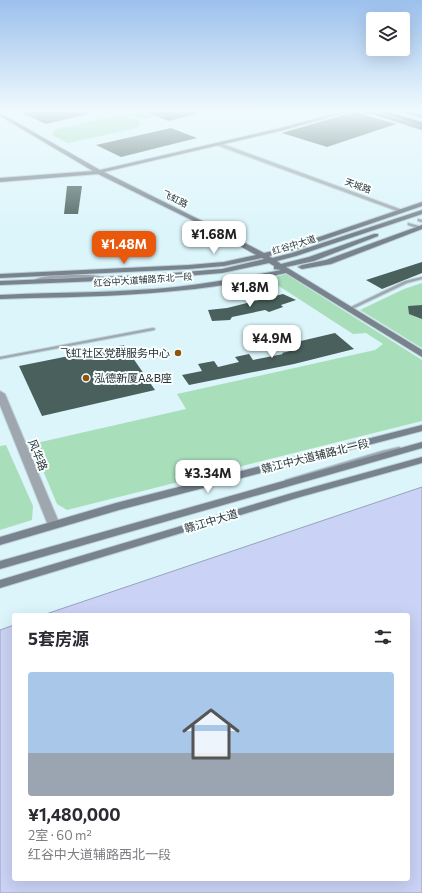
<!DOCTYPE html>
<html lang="zh">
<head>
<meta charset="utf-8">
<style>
	body { margin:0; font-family:Commissioner,"Noto Sans SC",sans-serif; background:#f7f7f7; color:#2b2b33; height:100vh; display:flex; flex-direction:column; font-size:15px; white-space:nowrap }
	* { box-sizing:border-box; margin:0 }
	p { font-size:13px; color:#7c7c81 }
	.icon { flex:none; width:22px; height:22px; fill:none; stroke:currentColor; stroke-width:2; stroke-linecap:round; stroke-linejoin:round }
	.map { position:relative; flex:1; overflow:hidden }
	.sheet { position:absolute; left:12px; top:613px; width:398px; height:268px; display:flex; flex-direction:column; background:#fff; border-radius:4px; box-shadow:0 4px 16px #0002 }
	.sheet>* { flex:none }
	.fabs { position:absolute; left:366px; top:12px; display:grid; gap:8px }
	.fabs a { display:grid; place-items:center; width:44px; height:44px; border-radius:4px; background:#fff; box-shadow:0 4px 16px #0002; font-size:20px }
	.price { position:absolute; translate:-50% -34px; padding:0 9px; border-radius:8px; background:#fff; color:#222; font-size:13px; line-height:26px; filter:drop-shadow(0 1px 2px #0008) }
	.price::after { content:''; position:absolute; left:50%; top:24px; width:12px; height:9px; margin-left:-6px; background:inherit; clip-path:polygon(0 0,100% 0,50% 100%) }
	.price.on { background:#ea580c; color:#fff }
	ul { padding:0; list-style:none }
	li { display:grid; align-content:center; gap:8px; height:212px; padding:0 16px }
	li+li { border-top:1px solid #e1e1e2 }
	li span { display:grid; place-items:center; height:124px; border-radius:4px; color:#555 }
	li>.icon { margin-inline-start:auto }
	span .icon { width:72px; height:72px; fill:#fffc; stroke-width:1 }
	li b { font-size:17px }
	h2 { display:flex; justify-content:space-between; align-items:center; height:48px; padding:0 16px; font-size:17px }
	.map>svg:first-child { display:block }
	.green { fill:#a8dfba }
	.water { fill:#cad2f5; stroke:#99a2bb }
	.building { fill:#49605c }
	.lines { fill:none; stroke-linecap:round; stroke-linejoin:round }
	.lane-casing { stroke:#bbd2d7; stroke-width:2 }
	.street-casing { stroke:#bbd2d7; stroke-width:2 }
	.secondary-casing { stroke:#bbd2d7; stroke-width:2 }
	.primary-casing { stroke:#bbd2d7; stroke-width:2 }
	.highway-casing { stroke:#bbd2d7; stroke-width:2 }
	.lane { fill:#9fa6ad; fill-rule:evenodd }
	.street { fill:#9fa6ad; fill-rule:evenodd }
	.secondary { fill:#79838d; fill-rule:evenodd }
	.primary { fill:#5d6a76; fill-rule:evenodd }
	.highway { fill:#465562; fill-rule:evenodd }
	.poi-dot { fill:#8e550d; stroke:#f9feff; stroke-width:1.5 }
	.labels { text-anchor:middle; stroke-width:4; stroke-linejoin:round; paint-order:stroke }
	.far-street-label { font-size:9px; fill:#273134; stroke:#f9feff }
	.poi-label { font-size:11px; fill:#273134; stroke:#f9feff; text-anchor:end }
	.street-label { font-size:11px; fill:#273134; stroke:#f9feff }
</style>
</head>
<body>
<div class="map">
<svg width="422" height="893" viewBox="0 0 422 893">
	<rect width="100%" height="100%" fill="#dbf5fb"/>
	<g class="green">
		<path d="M140,111L155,117L143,119L133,115L125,117L138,120L141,123L138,128L68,143L53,136V132L59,128Z"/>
		<path d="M286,274L422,360V421L67,510L57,504L32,444L186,409L177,394L375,350L383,344L366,333L353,334L268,279Z"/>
		<path d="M422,283V348L360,310L404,289Z"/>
		<path d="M6,445L33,506L32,520L0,530V446Z"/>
	</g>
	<path class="water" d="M422,487V893H0V630L14,625V879H408V615H43Z"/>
	<g class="building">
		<path d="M38,110H88V114L46,124L22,113Z"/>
		<path d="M142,110H198V114L168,121Z"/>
		<path d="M354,112L396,124L327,147L282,133Z"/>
		<path d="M171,128L197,138L121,157L96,145Z"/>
		<path d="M67,186H82L78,214H64Z"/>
		<path d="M422,262V273L382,289L366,280Z"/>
		<path d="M283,294L296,300L281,305L283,307L269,312L265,310L232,317L230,320L212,321L208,310L227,308Z"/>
		<path d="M422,305V319L409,314L408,306Z"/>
		<path d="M335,333L354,349L294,364L189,385L182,375L202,371L198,364L214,361L218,367L239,362L235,357L249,354L253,360L283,354L282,353L294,350L288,344Z"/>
		<path d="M124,345L155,390L42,416L19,366Z"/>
	</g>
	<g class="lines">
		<defs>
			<g id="lane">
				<path d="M417,110H422L407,113L406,112Z"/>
				<path d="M418,219L422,220V222L418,221Z"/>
				<path d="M408,223L422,227V229L408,225Z"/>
				<path d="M70,275C81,275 95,274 105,278L103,279C80,277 58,277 36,281L34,280C44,275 58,276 70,275Z"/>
				<path d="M422,277V279L407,283L350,310H348L347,309L405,281Z"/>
				<path d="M153,328L155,329L154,330L0,359V357Z"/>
				<path d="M399,447L401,448L402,449L401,450L385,453L289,482H285L284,481L285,480L382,451Z"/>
			</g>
			<g id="street">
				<path d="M355,110H362L376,114L374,115Z"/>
				<path d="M216,143H220L405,211L400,212L216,145Z"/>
				<path d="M0,391L5,394L60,525L58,528H50L48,525L0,405Z"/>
			</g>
			<g id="secondary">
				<path d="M348,110H355L284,130L104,172L210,225L264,253L290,247L422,202V206L294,250L269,256L272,258L292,253L422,210V214L296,256L277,261L281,264L309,257L374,234H378V236L314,261L286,267L422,350V357L286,273C249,281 212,288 174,291C116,297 58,297 0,299V295C59,292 118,293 176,287C211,283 246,277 281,270L274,269V266L269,263L222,273L148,279L0,285V281L148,275L222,269L264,259L262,258L224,266L189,269L0,278V274L189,265L224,262L256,255L206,227L98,174L0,182V178L93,171L0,116V113L100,170L281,128Z"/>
				<path d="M422,225V229L331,264L302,269L298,267L302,265L326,260Z"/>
				<path d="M422,425V431L119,510L0,545V537L116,503Z"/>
				<path d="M422,442V448L0,569V561Z"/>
				<path d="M422,457V463L300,497L0,588V580L292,493Z"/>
			</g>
			<g id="primary">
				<path d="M360,110H367L422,126V130Z"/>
				<path d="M397,110H403L422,115V118Z"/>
			</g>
			<path id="highway" d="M372,110H381L422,122V126Z"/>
		</defs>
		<use href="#lane" class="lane-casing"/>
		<use href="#street" class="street-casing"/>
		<use href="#secondary" class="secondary-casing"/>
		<use href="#primary" class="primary-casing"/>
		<use href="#highway" class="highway-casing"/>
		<use href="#lane" class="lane"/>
		<use href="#street" class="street"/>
		<use href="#secondary" class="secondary"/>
		<use href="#primary" class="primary"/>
		<use href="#highway" class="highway"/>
	</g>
	<linearGradient id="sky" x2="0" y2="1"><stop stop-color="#9cc0ed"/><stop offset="0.47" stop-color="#effafd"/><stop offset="1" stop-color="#effafd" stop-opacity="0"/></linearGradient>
	<rect width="422" height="235" fill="url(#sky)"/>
	<g class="poi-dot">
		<circle cx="178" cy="353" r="4"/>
		<circle cx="86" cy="378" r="4"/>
	</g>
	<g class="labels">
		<g class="far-street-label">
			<text transform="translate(358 186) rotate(20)" y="3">天城路</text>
			<text transform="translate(175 199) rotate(26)" y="3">飞虹路</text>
			<text transform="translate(294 245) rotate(-17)" y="3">红谷中大道</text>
			<text transform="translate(143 280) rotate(-4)" y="3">红谷中大道辅路东北一段</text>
		</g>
		<g class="poi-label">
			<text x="170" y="357">飞虹社区党群服务中心</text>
			<text x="94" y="382" text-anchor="start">泓德新厦A&amp;B座</text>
		</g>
		<g class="street-label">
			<text transform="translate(38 455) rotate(68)" y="4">风华路</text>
			<text transform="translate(315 456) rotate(-14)" y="4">赣江中大道辅路北一段</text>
			<text transform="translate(211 521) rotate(-17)" y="4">赣江中大道</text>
		</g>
	</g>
</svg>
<div class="fabs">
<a><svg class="icon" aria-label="layers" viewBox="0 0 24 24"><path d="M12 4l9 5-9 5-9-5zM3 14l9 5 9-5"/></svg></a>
</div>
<b class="price" style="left:214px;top:255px">¥1.68M</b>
<b class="price on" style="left:124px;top:265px">¥1.48M</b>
<b class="price" style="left:250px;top:308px">¥1.8M</b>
<b class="price" style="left:272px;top:359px">¥4.9M</b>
<b class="price" style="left:208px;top:494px">¥3.34M</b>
<section class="sheet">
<h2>5套房源<svg class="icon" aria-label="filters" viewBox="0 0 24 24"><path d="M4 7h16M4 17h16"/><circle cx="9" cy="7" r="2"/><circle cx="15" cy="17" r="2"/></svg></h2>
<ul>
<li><span style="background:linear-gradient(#a9c7e8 65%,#9aa5b1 0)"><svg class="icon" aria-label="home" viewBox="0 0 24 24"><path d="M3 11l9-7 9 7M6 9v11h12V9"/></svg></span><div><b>¥1,480,000</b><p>2室 · 60 m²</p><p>红谷中大道辅路西北一段</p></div></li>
</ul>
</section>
</div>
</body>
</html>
